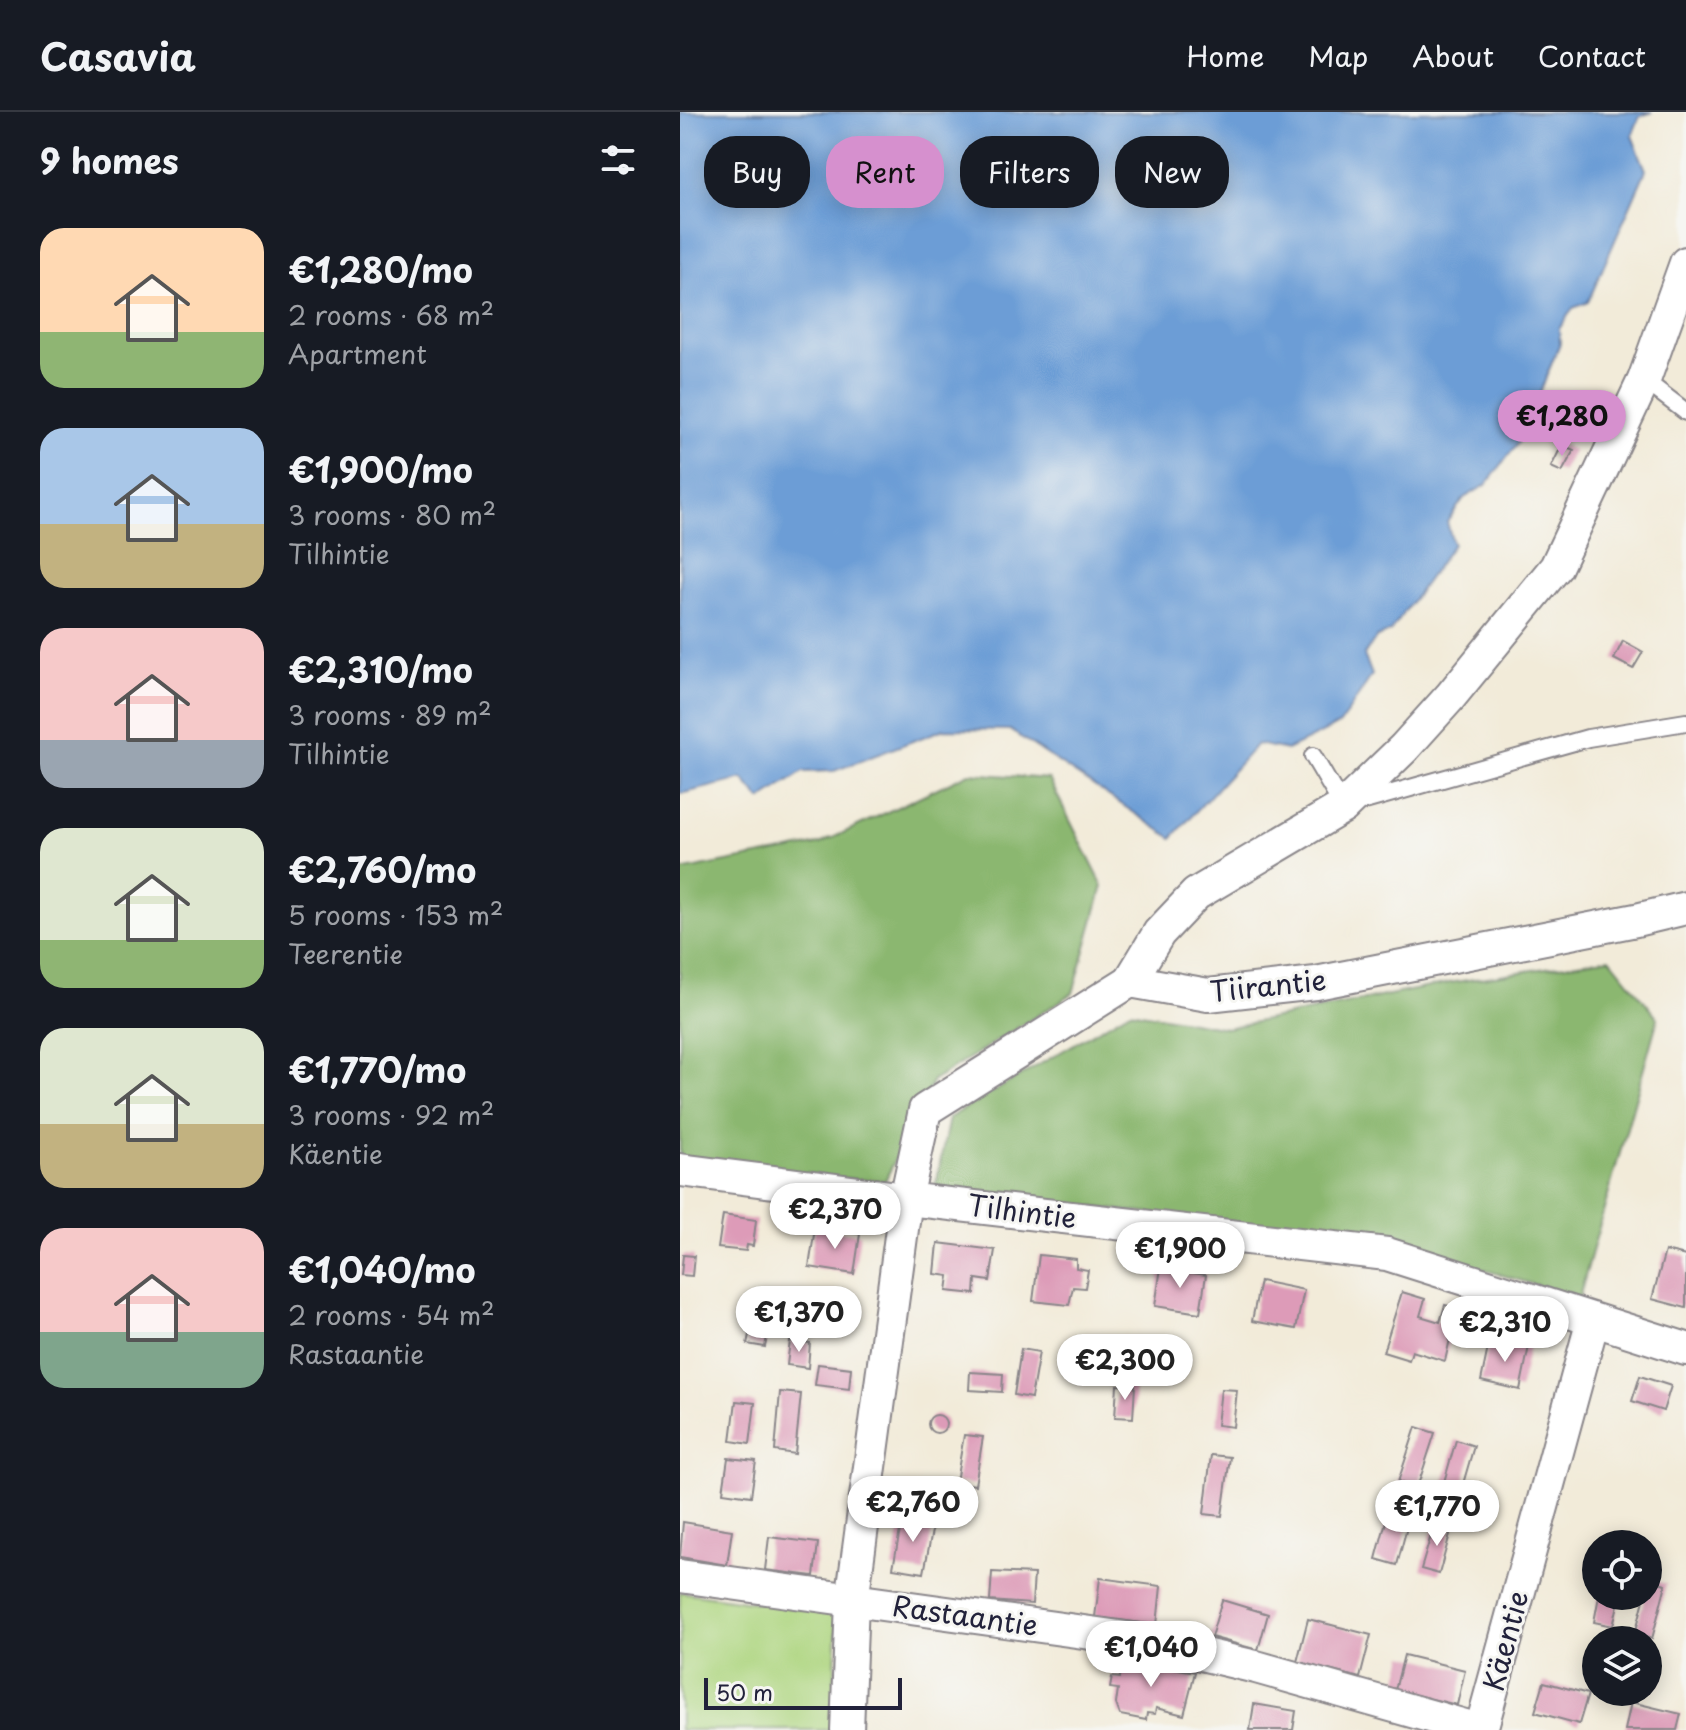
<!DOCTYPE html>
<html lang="en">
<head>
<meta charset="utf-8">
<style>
	body { margin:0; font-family:"Playpen Sans",sans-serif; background:#242831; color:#f1f3f6; height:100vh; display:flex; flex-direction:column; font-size:30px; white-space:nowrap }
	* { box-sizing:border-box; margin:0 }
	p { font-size:26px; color:#9ea1a6 }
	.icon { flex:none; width:44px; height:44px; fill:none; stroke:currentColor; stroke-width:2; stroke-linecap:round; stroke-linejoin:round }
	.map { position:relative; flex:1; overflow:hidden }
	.side { display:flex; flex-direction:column; background:#171b24; width:680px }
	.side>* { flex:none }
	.hud { position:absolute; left:24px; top:24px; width:760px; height:72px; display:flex; gap:16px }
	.controls { position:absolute; left:902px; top:1418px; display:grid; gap:16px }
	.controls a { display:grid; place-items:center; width:80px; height:80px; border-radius:50%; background:#171b24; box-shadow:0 4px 20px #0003; font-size:40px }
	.scale { position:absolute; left:24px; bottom:20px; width:198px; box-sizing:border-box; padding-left:8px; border:4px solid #22223b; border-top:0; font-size:22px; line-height:28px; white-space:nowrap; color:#22223b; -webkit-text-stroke:6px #f6f6f2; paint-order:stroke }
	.price { position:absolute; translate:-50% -68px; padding:0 18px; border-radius:28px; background:#fff; color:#222; font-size:26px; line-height:52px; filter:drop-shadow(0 2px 4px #0008) }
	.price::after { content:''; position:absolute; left:50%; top:48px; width:24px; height:18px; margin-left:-12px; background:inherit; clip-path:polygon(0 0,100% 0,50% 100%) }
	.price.on { background:#d690ce; color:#111 }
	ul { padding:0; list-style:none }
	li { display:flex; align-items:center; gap:24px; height:200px; padding:0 40px }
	li span { display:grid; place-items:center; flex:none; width:224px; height:160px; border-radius:24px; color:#555 }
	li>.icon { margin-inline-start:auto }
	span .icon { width:96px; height:96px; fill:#fffc; stroke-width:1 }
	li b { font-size:34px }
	h2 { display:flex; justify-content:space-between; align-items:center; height:96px; padding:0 40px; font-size:34px }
	.tag { padding:0 28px; border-radius:32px; background:#171b24; box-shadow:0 4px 20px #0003; font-size:28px; line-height:72px }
	.tag.on { background:#d690ce; color:#111 }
	header { display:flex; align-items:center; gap:48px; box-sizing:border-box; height:112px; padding:0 40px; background:#171b24; border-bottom:2px solid #363941 }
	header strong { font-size:38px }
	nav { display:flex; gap:44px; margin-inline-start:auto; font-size:28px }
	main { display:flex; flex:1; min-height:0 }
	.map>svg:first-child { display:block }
	.green { fill:#afd681; stroke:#687c5e; stroke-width:2 }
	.forest { fill:#8bb76f; stroke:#566c55; stroke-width:2 }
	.water { fill:#6c9dd6; stroke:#476088; stroke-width:2 }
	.building { fill:#dd9bb8 }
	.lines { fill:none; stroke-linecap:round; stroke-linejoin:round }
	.service-casing { stroke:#8a868a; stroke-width:20 }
	.minor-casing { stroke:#8a868a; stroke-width:36 }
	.service { stroke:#fff; stroke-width:16 }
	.minor { stroke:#fff; stroke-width:32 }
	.labels { text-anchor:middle; stroke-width:6; stroke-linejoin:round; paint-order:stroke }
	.street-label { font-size:28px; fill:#22223b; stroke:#f6f6f2 }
</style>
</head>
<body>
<header>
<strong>Casavia</strong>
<nav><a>Home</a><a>Map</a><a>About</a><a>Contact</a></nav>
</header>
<main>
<section class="side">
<h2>9 homes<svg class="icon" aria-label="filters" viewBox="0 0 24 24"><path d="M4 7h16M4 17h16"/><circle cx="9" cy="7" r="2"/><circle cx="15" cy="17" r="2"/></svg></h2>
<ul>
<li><span style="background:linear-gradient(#ffd9b3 65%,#8fb573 0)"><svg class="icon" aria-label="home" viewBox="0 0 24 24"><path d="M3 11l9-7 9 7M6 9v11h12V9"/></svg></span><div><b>€1,280/mo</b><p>2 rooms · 68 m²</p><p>Apartment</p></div></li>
<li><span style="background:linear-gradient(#a9c7e8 60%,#c2b280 0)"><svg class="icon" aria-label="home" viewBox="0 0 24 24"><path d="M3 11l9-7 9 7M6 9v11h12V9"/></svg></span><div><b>€1,900/mo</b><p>3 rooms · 80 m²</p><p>Tilhintie</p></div></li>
<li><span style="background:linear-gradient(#f6c9c9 70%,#9aa5b1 0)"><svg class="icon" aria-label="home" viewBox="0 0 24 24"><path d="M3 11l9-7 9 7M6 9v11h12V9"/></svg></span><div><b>€2,310/mo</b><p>3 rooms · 89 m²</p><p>Tilhintie</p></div></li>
<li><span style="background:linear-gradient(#dfe7d0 70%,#8fb573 0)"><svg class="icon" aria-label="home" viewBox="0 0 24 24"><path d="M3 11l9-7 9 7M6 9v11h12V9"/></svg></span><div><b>€2,760/mo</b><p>5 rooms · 153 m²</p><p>Teerentie</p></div></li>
<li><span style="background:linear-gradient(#dfe7d0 60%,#c2b280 0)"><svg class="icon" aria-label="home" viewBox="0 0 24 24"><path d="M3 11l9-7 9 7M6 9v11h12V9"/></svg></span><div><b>€1,770/mo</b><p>3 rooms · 92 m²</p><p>Käentie</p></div></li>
<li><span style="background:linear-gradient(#f6c9c9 65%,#7fa58c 0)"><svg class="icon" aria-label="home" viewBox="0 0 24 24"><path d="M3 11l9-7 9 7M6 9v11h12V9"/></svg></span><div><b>€1,040/mo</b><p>2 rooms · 54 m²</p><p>Rastaantie</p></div></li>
</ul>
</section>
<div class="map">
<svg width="1006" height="1618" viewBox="0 0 1006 1618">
	<rect width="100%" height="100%" fill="#f6f6f2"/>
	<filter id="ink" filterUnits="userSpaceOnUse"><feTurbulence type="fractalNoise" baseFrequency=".0125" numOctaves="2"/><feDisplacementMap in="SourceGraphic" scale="16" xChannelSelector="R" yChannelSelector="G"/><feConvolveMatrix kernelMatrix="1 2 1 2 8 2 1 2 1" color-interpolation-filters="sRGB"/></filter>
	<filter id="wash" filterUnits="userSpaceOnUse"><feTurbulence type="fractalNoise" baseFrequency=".006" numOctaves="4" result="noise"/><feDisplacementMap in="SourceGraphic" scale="32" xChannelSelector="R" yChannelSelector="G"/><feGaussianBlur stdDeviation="1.8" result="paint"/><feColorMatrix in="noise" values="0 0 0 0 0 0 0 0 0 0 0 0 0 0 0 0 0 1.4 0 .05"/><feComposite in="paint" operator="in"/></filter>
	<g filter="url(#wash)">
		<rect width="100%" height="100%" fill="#f2ebd9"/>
		<path class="green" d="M0,1480L157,1502L153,1618H0Z"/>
		<g class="forest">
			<path d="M289,661L369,667L423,774L393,881L253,969L204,1071L0,1046V759L140,732Z"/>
			<path d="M930,846L978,906L899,1186L708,1129L255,1077L269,1006L450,899L546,916L769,871Z"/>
		</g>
		<path class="water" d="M0,0H973L960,4L952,24L966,58L908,190L893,196L879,217L880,231L841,327L806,373L784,386L767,410L773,432L710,520L697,525L684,543L692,563L660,612L607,638L577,632L492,726L330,618L264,617L154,659L123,660L81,688L63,667L0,682Z"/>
		<g id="blocks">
			<g class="building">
				<path d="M882,333L894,338L882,360L871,355Z"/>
				<path d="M943,529L963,540L953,557L934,547Z"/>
				<path d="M43,1103L76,1108L73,1134L67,1133L66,1139L38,1136Z"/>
				<path d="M135,1116L180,1122L174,1162L129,1155Z"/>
				<path d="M258,1131L315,1138L310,1169L296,1167L295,1182L267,1179L269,1164L255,1162Z"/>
				<path d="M985,1139L1006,1144V1196L972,1187Z"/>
				<path d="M3,1143L14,1144L12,1164L1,1163Z"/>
				<path d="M359,1143L396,1147V1156L408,1158L405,1176L393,1175L389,1193L353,1189Z"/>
				<path d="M481,1156L526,1163L520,1201L475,1194Z"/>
				<path d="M580,1169L624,1178L616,1217L572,1209Z"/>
				<path d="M722,1180L745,1187L740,1204L760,1210L765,1193L777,1196L765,1249L732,1239L729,1248L703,1240Z"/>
				<path d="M75,1195L92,1198L85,1235L67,1232Z"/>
				<path d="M810,1226L849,1234L840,1278L801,1269Z"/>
				<path d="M110,1229L130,1231L128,1256L107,1253Z"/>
				<path d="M341,1237L359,1240L351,1286L334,1283Z"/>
				<path d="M138,1252L171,1256L169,1277L135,1273Z"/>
				<path d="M290,1260L323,1262L322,1280L289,1278Z"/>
				<path d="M960,1264L991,1274L983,1299L952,1289Z"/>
				<path d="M437,1273L455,1274L453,1306L435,1305Z"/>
				<path d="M541,1277L557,1278L553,1315L537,1313Z"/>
				<path d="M100,1280L121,1282L115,1342L95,1339Z"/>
				<path d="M56,1289L75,1291L70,1332L51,1329Z"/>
				<circle cx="257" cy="1312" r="9"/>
				<path d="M736,1315L755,1321L737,1376L718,1370Z"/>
				<path d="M284,1323L303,1325L295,1373L276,1370Z"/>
				<path d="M776,1328L794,1334L778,1389L760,1384Z"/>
				<path d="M531,1343L550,1345L542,1404L524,1402Z"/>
				<path d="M48,1346L76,1349L71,1384L43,1380Z"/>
				<path d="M710,1394L731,1400L717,1453L696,1447Z"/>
				<path d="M223,1402L254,1408L244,1461L213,1456Z"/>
				<path d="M3,1410L52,1418L47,1453L0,1445Z"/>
				<path d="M755,1410L772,1415L759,1462L741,1457Z"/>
				<path d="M89,1425L138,1431L134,1464L85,1458Z"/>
				<path d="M312,1460L354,1462L352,1492L310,1489Z"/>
				<path d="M420,1466L481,1474L477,1513L415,1505Z"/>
				<path d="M970,1468L986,1472L972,1527L955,1522L965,1484H968Z"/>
				<path d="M919,1484H940L933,1514L914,1510Z"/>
				<path d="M542,1488L588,1502L578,1538L531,1525Z"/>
				<path d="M628,1507L691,1523L680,1566L617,1550Z"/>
				<path d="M724,1543L785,1558L777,1593L715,1578Z"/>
				<path d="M442,1547L515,1560L504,1603L476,1596L475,1602L467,1601L466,1608L440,1603L436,1592L438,1577L430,1576L432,1565L440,1566Z"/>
				<path d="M864,1570L908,1582L899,1612L855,1600Z"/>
				<path d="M951,1590L1001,1602L997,1618H945Z"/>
				<path d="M574,1592L616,1599L613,1618H570Z"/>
			</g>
		</g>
	</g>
	<g filter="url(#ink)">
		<use href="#blocks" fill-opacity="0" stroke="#8a868a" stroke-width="2"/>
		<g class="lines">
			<defs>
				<g id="service">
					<path d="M964,268L1006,300"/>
					<path d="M633,644L663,695L908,626L1006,610"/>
				</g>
				<g id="minor">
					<path d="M450,869L479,821L516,782L663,695L724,636L770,585L876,455L964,268L1006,151"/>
					<path d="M0,1058L226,1087L707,1142L1006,1237"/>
					<path d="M0,1464L461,1528L576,1555L799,1618"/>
					<path d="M167,1618L172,1489L226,1087L245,998L450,869L528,883L636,871L956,808L1006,796"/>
					<path d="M801,1618L913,1208"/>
				</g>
			</defs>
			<use href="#service" class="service-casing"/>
			<use href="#minor" class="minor-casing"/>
			<use href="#service" class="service"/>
			<use href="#minor" class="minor"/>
		</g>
	</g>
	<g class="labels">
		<g class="street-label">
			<text transform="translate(588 874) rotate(-6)" y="10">Tiirantie</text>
			<text transform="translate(342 1100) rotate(7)" y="10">Tilhintie</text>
			<text transform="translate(285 1504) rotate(8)" y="10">Rastaantie</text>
			<text transform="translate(826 1529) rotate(-75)" y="10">Käentie</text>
		</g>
	</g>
</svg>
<div class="controls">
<a><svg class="icon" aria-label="locate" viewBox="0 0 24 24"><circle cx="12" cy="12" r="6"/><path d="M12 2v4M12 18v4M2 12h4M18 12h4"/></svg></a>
<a><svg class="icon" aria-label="layers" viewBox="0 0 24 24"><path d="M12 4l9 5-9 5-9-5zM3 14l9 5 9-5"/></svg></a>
</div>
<div class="scale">50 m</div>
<b class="price on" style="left:882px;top:346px">€1,280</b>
<b class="price" style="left:155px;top:1139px">€2,370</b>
<b class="price" style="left:500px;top:1178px">€1,900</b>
<b class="price" style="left:119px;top:1242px">€1,370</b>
<b class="price" style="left:825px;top:1252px">€2,310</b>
<b class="price" style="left:445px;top:1290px">€2,300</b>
<b class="price" style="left:233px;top:1432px">€2,760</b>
<b class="price" style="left:757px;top:1436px">€1,770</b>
<b class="price" style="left:471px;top:1577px">€1,040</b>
<div class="hud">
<a class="tag">Buy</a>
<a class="tag on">Rent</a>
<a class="tag">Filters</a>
<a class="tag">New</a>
</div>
</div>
</main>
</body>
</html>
